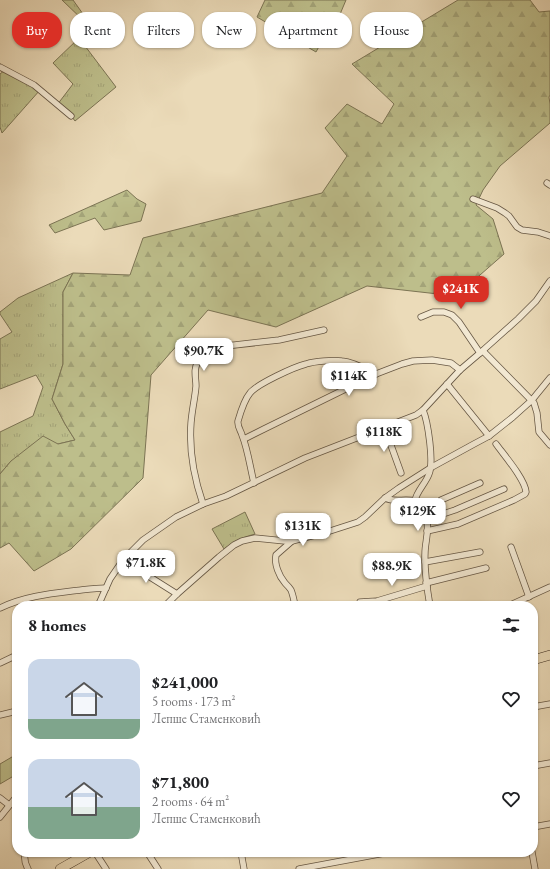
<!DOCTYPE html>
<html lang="en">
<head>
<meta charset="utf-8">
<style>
	body { margin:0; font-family:"EB Garamond",serif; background:#f6f6f6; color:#202124; height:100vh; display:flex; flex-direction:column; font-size:15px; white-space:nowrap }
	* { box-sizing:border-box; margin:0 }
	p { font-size:13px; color:#757577 }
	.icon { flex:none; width:22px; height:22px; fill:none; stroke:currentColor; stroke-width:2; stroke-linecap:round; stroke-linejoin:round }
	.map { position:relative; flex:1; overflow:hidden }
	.side { position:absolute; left:12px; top:601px; width:526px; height:256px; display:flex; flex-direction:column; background:#fff; border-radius:16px; box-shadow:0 1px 3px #0004 }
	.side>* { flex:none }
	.banner { position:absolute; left:12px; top:12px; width:526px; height:36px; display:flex; gap:8px }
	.price { position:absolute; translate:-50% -34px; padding:0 9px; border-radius:8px; background:#fff; color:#222; font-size:13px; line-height:26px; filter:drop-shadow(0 1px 2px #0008) }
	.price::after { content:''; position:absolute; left:50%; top:24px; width:12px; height:9px; margin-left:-6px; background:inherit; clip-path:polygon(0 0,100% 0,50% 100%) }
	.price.current { background:#d93025; color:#fff }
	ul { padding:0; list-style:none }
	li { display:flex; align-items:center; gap:12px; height:100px; padding:0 16px }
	li span { display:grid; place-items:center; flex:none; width:112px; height:80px; border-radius:12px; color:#555 }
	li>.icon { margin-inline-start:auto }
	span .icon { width:48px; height:48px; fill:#fffc; stroke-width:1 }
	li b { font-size:17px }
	h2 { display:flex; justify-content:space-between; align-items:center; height:48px; padding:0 16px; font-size:17px }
	.tag { padding:0 14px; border-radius:16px; background:#fff; box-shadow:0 1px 3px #0004; font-size:14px; line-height:36px }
	.tag.current { background:#d93025; color:#fff }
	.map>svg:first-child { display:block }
	.grass { fill:url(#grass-tufts); stroke:#7c7454 }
	.forest { fill:url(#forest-firs); stroke:#7c7454 }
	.garden { fill:#bdbe8b; stroke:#7c7454 }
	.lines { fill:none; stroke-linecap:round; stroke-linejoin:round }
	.minor-casing { stroke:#665744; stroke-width:7 }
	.primary-casing { stroke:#3a2b1d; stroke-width:10 }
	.minor { stroke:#f2e8d2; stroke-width:5.5 }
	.primary { stroke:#ebdbb9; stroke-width:9 }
</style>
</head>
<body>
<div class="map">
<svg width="550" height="869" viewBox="0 0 550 869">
	<defs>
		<pattern id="grass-tufts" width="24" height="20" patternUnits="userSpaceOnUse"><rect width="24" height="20" fill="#bdbe8b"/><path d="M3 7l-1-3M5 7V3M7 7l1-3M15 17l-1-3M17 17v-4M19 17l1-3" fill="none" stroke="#a3a378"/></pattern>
		<pattern id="forest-firs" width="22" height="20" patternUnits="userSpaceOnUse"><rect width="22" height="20" fill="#bdbe8b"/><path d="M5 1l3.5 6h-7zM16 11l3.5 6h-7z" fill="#a3a378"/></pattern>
	</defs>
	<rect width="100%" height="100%" fill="#ebdbb9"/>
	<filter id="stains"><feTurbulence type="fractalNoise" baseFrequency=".005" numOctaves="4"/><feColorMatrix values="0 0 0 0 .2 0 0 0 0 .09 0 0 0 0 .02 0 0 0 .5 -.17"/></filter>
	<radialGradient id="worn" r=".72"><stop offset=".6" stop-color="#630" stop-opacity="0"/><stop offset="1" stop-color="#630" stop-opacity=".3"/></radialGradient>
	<g class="grass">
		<path d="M62,0H73L88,21L86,23Z"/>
		<path d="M79,38L116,87L75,121L72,117L57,105L73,84L53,63Z"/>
		<path d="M5,70L40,90L2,133L0,127V74Z"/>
		<path d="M73,273L63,292V364L52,399L65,424L75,440L58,444L11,461L0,474V432L33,416L43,387L36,375L0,389V339L12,332L0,314V312L18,298Z"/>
		<path d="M245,512L255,534C241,538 236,540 224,549L212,529Z"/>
	</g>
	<g class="forest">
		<path d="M265,0H346L338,19L322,41L316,52L257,17Z"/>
		<path d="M458,0H530L539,12L550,11V95L549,97L550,104V123L500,166L483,190L476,205L493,219L504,254L456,296L367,286L276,327L208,310L151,375L143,478L71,549L34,571L9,543L0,548V474L11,461L43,436L58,444L75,440L65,424L52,399L63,364V292L73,273L130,275L143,238L322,193L347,156L325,128L347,104L382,124L394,104L352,64Z"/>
		<path d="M127,190L137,199L146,204L141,221L104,230L95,218L55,233L49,225Z"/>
	</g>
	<path class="garden" d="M17,754V774L0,784V764Z"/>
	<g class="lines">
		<defs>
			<g id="minor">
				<path d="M0,67L34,85L71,116"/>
				<path d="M547,183L550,185"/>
				<path d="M473,199L497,208L505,213L509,216L517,227L522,230L538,232L550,236"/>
				<path d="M421,317L433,312H444L452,315L459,322L480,353"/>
				<path d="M483,351L534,403L537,413L539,432L550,445"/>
				<path d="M447,384L489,436"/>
				<path d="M423,410C428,422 434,462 429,474C426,483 416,492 415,501C420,507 426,514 427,522C429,532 425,543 425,553C424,571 427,588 430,606"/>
				<path d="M384,426L401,473"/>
				<path d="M244,439L264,429L376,374L402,364L413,361L432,360L451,363L460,370"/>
				<path d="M254,483C250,467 248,450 242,435C241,431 237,426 238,421C240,414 245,399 250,393C257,384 294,367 306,364C315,361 333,360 342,361C354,362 366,369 376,374"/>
				<path d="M385,498C396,503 404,498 415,501"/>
				<path d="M203,504C194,478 189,450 191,423C192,410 195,398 196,386C196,378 193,369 198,362C204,352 215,349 226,346L279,340L324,330"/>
				<path d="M431,516L443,514L455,510L504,489"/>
				<path d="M430,519L434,506L441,500L480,483"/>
				<path d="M427,531L458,524L514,500L525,494L526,492C525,479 504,455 496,444"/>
				<path d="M292,541L276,555C274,564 279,576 285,583C287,585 289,587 291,590C293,595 294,600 295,606"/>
				<path d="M511,547L529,597"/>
				<path d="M123,560L177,594"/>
				<path d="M425,562L480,552"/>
				<path d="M426,583L486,568"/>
				<path d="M360,602L377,601L427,586"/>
				<path d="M98,606L110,579L123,560L143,540L176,517L203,504L226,496L305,458L416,415L423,410L460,370L480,353L518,319L536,301L550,281"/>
				<path d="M165,606L177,594L219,557L234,545L242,541L255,538L285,541H292L327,532L358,522L365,517L385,498L399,488L432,467L474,444L489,436L513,417L532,400L550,378"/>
				<path d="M508,606L550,587"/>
				<path d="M0,608C23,597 47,594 72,591C83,590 95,588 106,588"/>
				<path d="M0,663L17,655"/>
				<path d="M533,707L550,704"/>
				<path d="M0,715L17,711"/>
				<path d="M533,766L550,763"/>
				<path d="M0,798L9,805"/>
				<path d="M0,817L17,796"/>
				<path d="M533,827L550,824"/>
				<path d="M25,852C24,858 25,864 28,869"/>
				<path d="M95,852L106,869"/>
				<path d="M147,852L158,869"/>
				<path d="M241,852L244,869"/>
				<path d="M532,852L535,869"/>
				<path d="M299,869L390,852"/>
			</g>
			<g id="primary">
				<path d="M533,660L550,655"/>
				<path d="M60,869L90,852"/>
			</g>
		</defs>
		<use href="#minor" class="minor-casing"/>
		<use href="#primary" class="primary-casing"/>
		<use href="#minor" class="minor"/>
		<use href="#primary" class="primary"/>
	</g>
	<rect width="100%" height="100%" filter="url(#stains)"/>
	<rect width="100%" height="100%" fill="url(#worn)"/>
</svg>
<b class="price current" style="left:461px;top:310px">$241K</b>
<b class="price" style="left:204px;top:372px">$90.7K</b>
<b class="price" style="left:349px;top:397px">$114K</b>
<b class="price" style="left:384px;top:453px">$118K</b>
<b class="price" style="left:418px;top:532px">$129K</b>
<b class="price" style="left:303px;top:547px">$131K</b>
<b class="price" style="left:146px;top:584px">$71.8K</b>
<b class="price" style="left:392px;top:587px">$88.9K</b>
<div class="banner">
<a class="tag current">Buy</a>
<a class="tag">Rent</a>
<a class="tag">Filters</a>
<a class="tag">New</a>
<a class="tag">Apartment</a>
<a class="tag">House</a>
</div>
<section class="side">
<h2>8 homes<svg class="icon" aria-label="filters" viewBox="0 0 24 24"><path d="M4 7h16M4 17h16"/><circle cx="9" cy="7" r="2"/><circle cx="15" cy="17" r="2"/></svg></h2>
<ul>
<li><span style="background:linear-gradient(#c9d6e8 75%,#7fa58c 0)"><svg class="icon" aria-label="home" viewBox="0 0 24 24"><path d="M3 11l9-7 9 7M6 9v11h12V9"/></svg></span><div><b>$241,000</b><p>5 rooms · 173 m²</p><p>Лепше Стаменковић</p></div><svg class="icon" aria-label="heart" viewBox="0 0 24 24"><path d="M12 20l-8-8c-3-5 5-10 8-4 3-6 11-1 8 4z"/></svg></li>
<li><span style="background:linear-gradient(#c9d6e8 60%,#7fa58c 0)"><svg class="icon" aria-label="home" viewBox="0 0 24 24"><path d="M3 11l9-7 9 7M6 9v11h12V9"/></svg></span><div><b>$71,800</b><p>2 rooms · 64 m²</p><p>Лепше Стаменковић</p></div><svg class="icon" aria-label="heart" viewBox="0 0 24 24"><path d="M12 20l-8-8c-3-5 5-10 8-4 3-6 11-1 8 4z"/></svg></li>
</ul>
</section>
</div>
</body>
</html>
